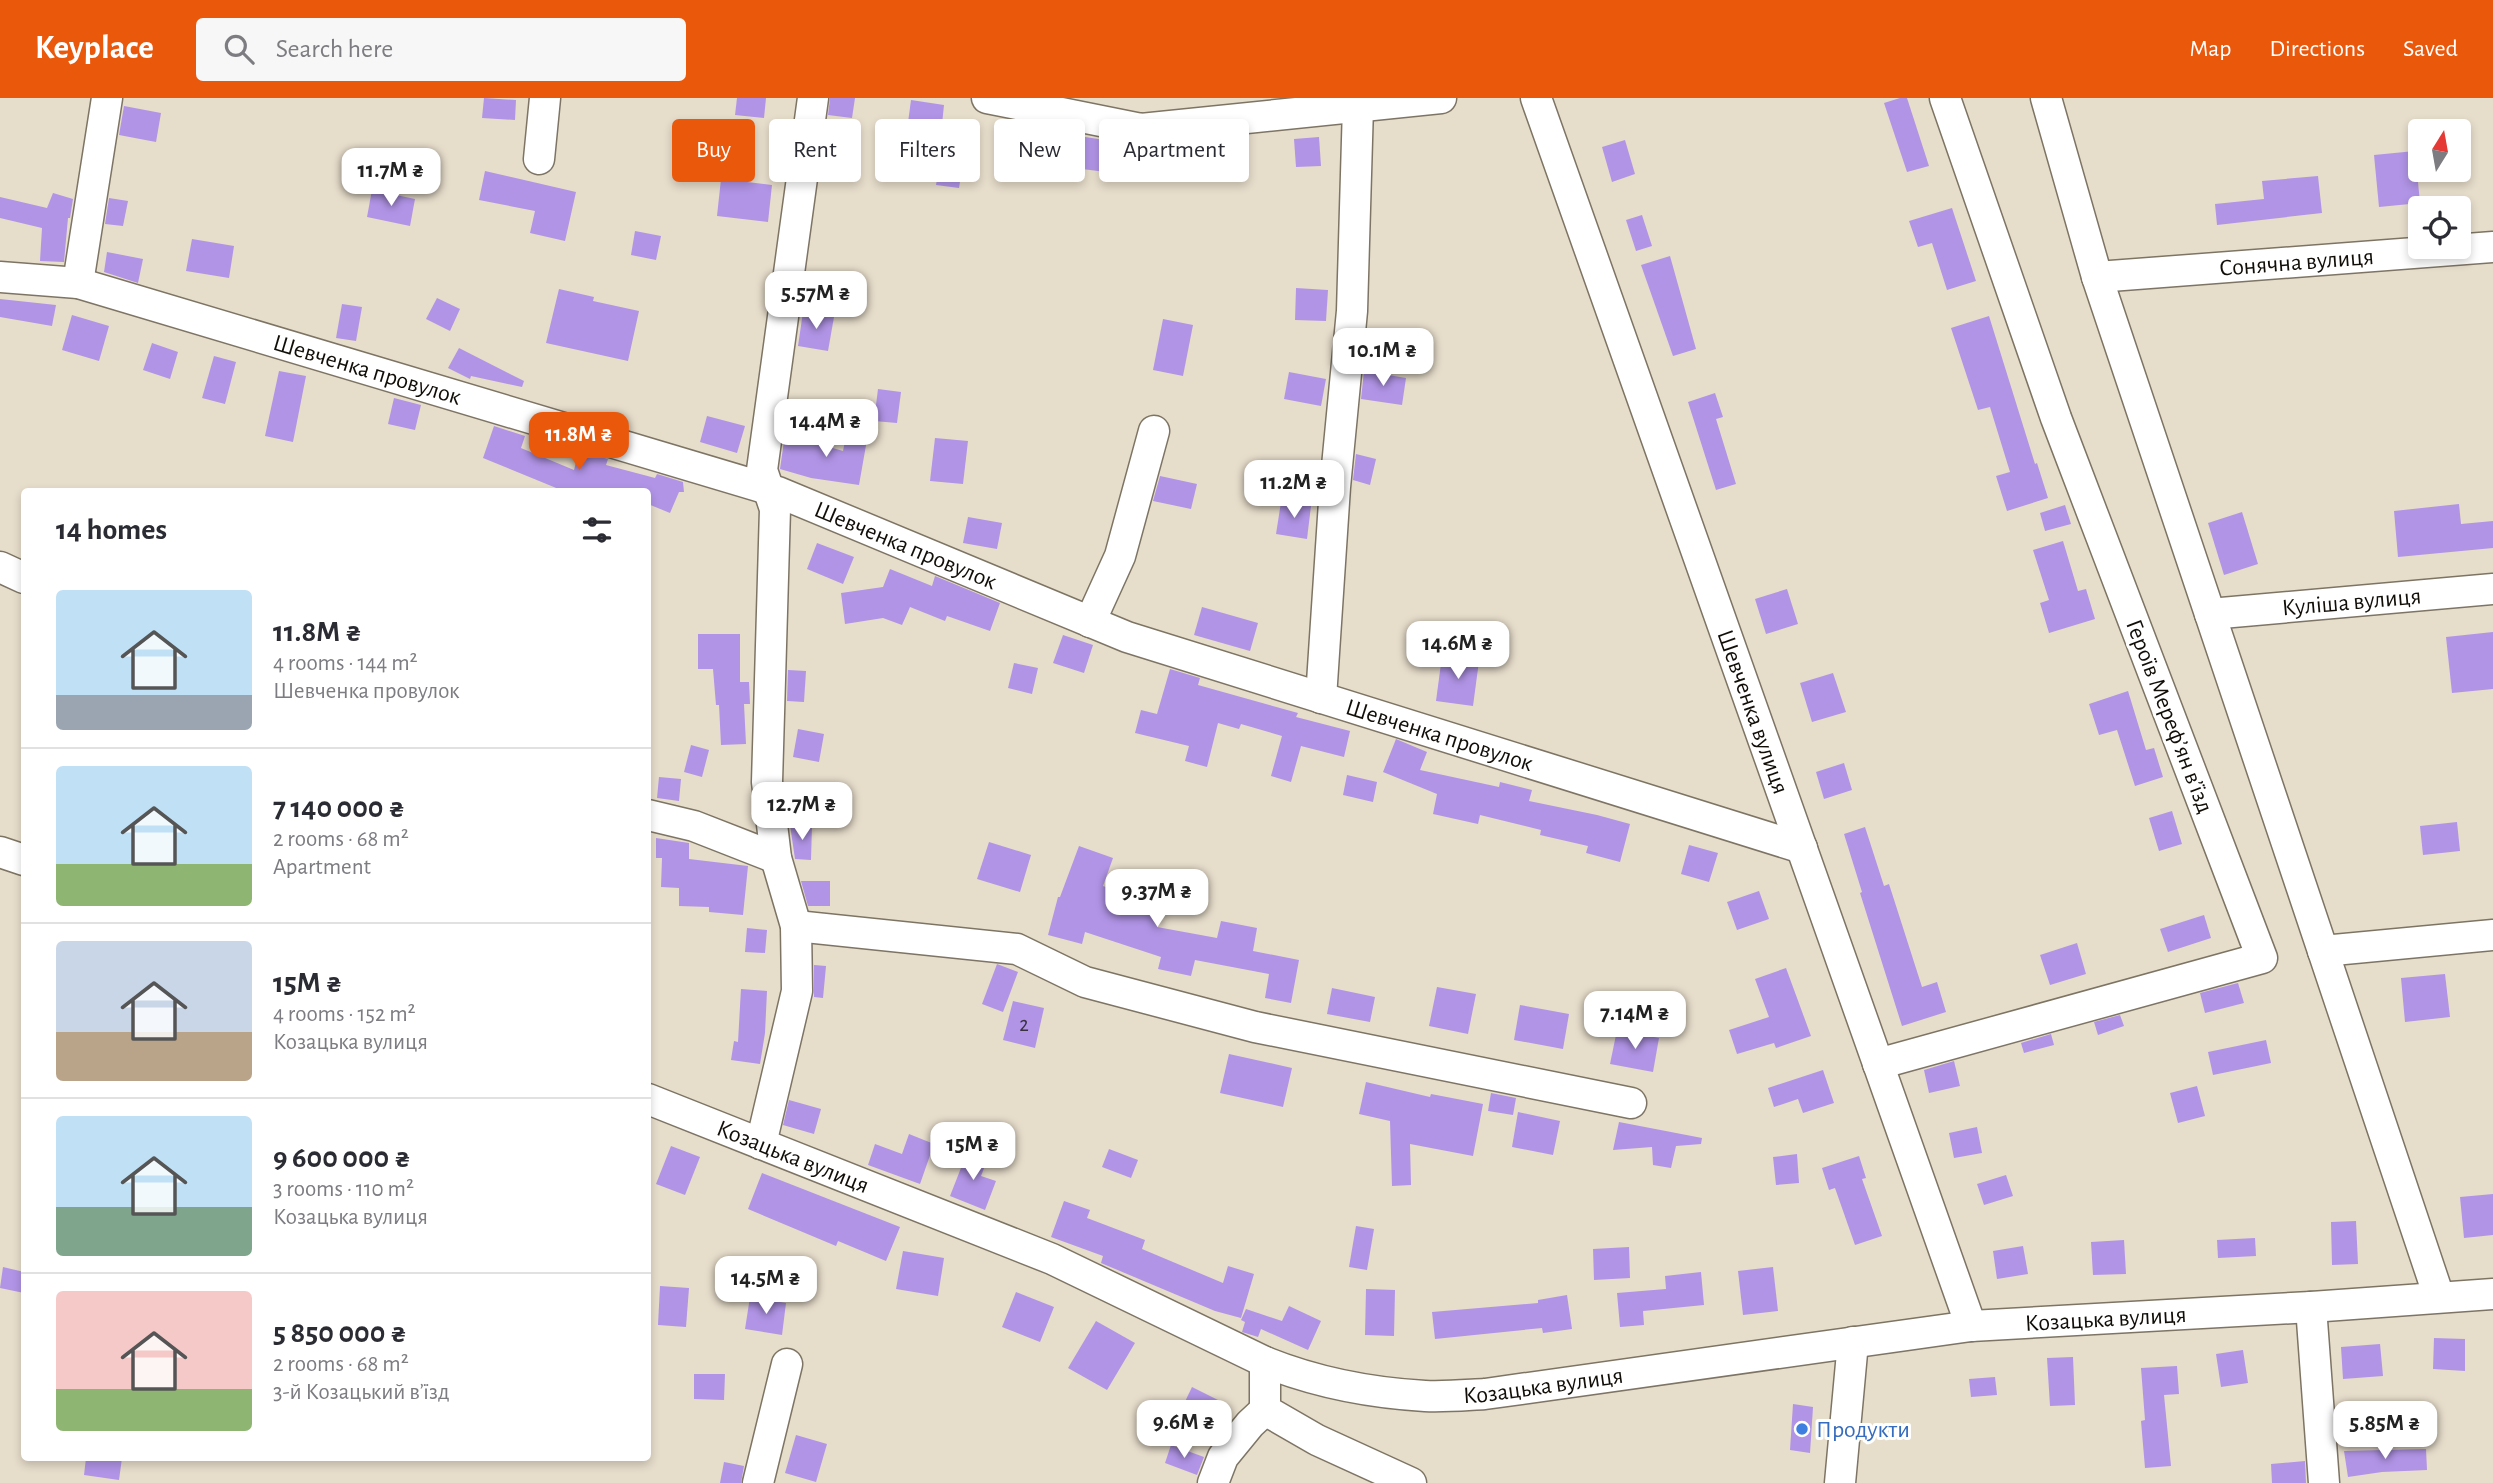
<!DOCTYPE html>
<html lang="en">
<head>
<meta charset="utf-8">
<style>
	body { margin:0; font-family:"Alegreya Sans",sans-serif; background:#f7f7f7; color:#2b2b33; height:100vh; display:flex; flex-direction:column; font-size:26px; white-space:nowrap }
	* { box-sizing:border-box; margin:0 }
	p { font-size:23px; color:#7c7c81 }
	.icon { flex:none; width:38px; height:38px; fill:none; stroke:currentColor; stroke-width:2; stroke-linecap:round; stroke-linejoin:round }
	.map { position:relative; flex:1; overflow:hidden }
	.sheet { position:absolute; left:21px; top:390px; width:630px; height:973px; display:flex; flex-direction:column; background:#fff; border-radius:7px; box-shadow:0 4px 10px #0003 }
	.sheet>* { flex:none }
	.hud { position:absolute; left:672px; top:21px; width:665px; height:63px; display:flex; gap:14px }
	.needle { width:46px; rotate:11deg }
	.buttons { position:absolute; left:2408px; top:21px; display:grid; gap:14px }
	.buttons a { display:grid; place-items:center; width:63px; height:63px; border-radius:7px; background:#fff; box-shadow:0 4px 10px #0003; font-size:35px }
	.price { position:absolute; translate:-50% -60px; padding:0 16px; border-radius:14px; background:#fff; color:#222; font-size:23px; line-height:46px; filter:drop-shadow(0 2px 4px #0008) }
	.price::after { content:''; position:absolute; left:50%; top:42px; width:21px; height:16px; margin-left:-10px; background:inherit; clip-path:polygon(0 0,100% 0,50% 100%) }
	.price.current { background:#ea580c; color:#fff }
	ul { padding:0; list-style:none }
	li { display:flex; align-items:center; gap:21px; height:175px; padding:0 35px }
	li+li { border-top:2px solid #e1e1e2 }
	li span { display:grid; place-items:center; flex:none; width:196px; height:140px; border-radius:7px; color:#555 }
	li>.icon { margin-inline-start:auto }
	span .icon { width:84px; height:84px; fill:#fffc; stroke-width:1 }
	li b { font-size:30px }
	h2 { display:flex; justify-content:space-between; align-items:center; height:84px; padding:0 35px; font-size:30px }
	.tag { padding:0 24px; border-radius:7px; background:#fff; box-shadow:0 4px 10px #0003; font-size:24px; line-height:63px }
	.tag.current { background:#ea580c; color:#fff }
	header { display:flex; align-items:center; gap:42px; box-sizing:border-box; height:98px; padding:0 35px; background:#ea580c; color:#fff }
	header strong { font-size:33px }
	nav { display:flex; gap:38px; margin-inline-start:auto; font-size:24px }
	.search { width:490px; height:63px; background:#f7f7f7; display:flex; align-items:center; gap:18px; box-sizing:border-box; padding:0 24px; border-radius:7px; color:#7c7c81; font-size:26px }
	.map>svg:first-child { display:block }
	.building { fill:#b194e6 }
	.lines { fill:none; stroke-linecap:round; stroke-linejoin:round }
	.minor-casing { stroke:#7d7464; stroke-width:33 }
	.minor { stroke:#fff; stroke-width:30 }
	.shop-dot { fill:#3f7fe0; stroke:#fff; stroke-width:2.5 }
	.labels { text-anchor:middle; stroke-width:6; stroke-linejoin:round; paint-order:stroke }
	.number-label { font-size:21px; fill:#393040 }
	.street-label { font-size:24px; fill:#110e08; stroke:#fff }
	.shop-label { font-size:24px; fill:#366cbe; stroke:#fff; text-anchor:start }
</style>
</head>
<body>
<header>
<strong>Keyplace</strong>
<div class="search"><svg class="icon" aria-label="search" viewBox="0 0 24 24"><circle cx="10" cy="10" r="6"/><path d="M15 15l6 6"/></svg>Search here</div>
<nav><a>Map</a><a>Directions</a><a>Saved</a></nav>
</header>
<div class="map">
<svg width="2493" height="1385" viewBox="0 0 2493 1385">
	<rect width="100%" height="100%" fill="#e7ddcb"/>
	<g class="building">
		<path d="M484,0L516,2L515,22L482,20Z"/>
		<path d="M737,0H766L764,20L735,17Z"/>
		<path d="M830,0H855L852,20L828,17Z"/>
		<path d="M1900,0H1907L1929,68L1907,74L1884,5Z"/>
		<path d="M911,2L944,7L941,36L907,32Z"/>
		<path d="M124,8L161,15L156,44L119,37Z"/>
		<path d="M1007,26L1039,31L1034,61L1002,56Z"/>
		<path d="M1079,38L1111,43L1106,74L1074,70Z"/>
		<path d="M1319,39L1321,68L1296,69L1294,41Z"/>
		<path d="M1625,42L1635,76L1612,84L1602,49Z"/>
		<path d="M1183,44L1185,78L1143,80L1141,48Z"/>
		<path d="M2415,53L2420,105L2379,109L2374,57Z"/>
		<path d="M941,55L964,59L959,90L936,87Z"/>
		<path d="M485,73L576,94L565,143L530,135L535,113L479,102Z"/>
		<path d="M2318,78L2322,115L2217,127L2215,106L2264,101L2262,83Z"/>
		<path d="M721,81L772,87L768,124L717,118Z"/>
		<path d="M372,92L415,101L410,128L367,119Z"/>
		<path d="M53,95L73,101L70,120H68L64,164L40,163L42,130L0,120V99L47,110Z"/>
		<path d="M109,100L128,103L123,128L105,126Z"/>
		<path d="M1952,110L1976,183L1947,192L1932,145L1918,149L1909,123Z"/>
		<path d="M1642,117L1652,148L1636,153L1626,122Z"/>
		<path d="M635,133L661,138L656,162L631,157Z"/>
		<path d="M192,141L234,148L229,180L186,173Z"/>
		<path d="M107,154L143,161L138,185L104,174Z"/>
		<path d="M1670,158L1696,251L1673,258L1641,167Z"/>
		<path d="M1296,190L1328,192L1326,223L1295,222Z"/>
		<path d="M559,191L594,199L593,203L639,213L628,263L546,245Z"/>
		<path d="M437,200L460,211L450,233L426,221Z"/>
		<path d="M0,201L56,207L52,228L0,219Z"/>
		<path d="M342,206L362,209L356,243L336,240Z"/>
		<path d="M803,214L834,219L828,253L798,248Z"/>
		<path d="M72,217L109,228L99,263L62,252Z"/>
		<path d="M1989,218L2035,366L2037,365L2048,400L2007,413L1996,378L2010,374L1990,309L1978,312L1951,230Z"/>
		<path d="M1163,221L1193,227L1183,278L1153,272Z"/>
		<path d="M152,245L178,254L170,281L143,272Z"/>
		<path d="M459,250L524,283L522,289L471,278L470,281L448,270Z"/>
		<path d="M214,258L236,264L225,306L202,300Z"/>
		<path d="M279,273L306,278L293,344L265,338Z"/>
		<path d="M1364,273L1406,280L1402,307L1361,301Z"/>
		<path d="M1289,274L1326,281L1321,308L1284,301Z"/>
		<path d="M878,291L901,294L897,325L874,323Z"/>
		<path d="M1715,295L1723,319L1716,321L1736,386L1716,392L1688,304Z"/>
		<path d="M394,300L421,307L415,332L388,326Z"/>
		<path d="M707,318L745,328L737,355L700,344Z"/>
		<path d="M494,328L525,338L521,350L574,372L579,353L608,361L606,367L655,380L657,376L683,384L684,394H679L670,415L648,406V394H566L483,360Z"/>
		<path d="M847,333L868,336L859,387L811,380L780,371L785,336L843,353Z"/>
		<path d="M935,340L968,343L963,386L930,383Z"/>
		<path d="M1356,356L1376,361L1370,387L1353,382Z"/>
		<path d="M1160,378L1197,386L1191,411L1153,403Z"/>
		<path d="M1281,404L1311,408L1307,441L1276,436Z"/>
		<path d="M2459,406L2461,426L2493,423V450L2398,459L2394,413Z"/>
		<path d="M2065,407L2071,426L2045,433L2040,415Z"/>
		<path d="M2242,414L2258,466L2224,477L2208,425Z"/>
		<path d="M968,419L1002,425L997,451L963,445Z"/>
		<path d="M2063,443L2078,493L2086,491L2095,521L2049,535L2040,505L2049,502L2033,452Z"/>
		<path d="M817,445L854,459L843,486L807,471Z"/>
		<path d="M890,471L932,488L935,478L1000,505L990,533L947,518L945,523L910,509L902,527L883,520L845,526L841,495L883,489Z"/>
		<path d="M1787,491L1798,526L1766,536L1755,501Z"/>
		<path d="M1202,509L1258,525L1250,553L1194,537Z"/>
		<path d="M2493,534V591L2452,595L2446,539Z"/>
		<path d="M698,536H740V584H749L750,606H744L746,646L721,647L719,607H716L713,571H698Z"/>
		<path d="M1063,537L1093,547L1084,575L1053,565Z"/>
		<path d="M1442,558L1479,563L1473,608L1436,603Z"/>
		<path d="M1014,565L1038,570L1032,596L1008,590Z"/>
		<path d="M1170,571L1200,580L1198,587L1298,615L1296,619L1350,633L1344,659L1301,648L1291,684L1271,678L1282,638L1241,626L1239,631L1218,625L1207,669L1185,663L1189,648L1135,635L1141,612L1157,616Z"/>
		<path d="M788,572L806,573L804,604L787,603Z"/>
		<path d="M1833,575L1846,614L1812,624L1800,585Z"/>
		<path d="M2128,593L2146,652L2154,650L2163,679L2135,688L2117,632L2099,637L2089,606Z"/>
		<path d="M798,631L824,636L819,664L793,659Z"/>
		<path d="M1396,641L1427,654L1420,672L1499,689L1500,684L1532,692L1529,703L1597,717L1630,726L1620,764L1586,755L1588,748L1540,737L1541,732L1480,717L1478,726L1433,716L1437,696L1383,674Z"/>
		<path d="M691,647L709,652L702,679L684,674Z"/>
		<path d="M1844,665L1852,692L1824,701L1816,674Z"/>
		<path d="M1347,677L1377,684L1373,704L1343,697Z"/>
		<path d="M659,679L681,681L679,703L657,700Z"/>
		<path d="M2172,713L2182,746L2159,753L2149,720Z"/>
		<path d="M2457,724L2460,753L2423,757L2420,728Z"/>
		<path d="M790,727L812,728L811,762L795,761Z"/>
		<path d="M1865,729L1884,788L1889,786L1922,889L1937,884L1946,914L1902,928L1860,795L1862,794L1844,736Z"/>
		<path d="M656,740L689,745V761L748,768L743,817L709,814V809L679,808V790L661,789L662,760H656Z"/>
		<path d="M989,744L1031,757L1020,794L977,781Z"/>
		<path d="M1689,747L1718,755L1709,784L1681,776Z"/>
		<path d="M1079,748L1113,760L1103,788L1164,809L1157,829L1217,840L1221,823L1257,830L1253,853L1299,862L1291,905L1265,900L1269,876L1195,862L1191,878L1158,871L1161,859L1085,834L1082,846L1048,837L1058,799H1060Z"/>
		<path d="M801,783H830V808H808Z"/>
		<path d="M1759,793L1769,821L1737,832L1727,804Z"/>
		<path d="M2204,817L2211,840L2168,854L2160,831Z"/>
		<path d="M747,830L767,832L765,855L745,854Z"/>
		<path d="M2077,845L2086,876L2050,887L2040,857Z"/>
		<path d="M997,866L1018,874L1003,914L982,906Z"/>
		<path d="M814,867L826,868L823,900L814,899Z"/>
		<path d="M1786,870L1811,938L1776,950L1774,945L1737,956L1729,932L1769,919L1755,881Z"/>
		<path d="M2445,876L2450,919L2405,924L2401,880Z"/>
		<path d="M2238,885L2244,905L2205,915L2200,895Z"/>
		<path d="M1437,889L1476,896L1468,936L1429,928Z"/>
		<path d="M1332,890L1375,899L1370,924L1327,916Z"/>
		<path d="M741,891L767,893L765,935L760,966L731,962L734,943L738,944Z"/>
		<path d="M1013,903L1044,910L1035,950L1003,942Z"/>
		<path d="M1520,907L1569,916L1563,951L1514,942Z"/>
		<path d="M2120,917L2124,928L2098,937L2094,924Z"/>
		<path d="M1617,932L1659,940L1653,974L1610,966Z"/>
		<path d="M2051,936L2054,947L2024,955L2021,945Z"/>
		<path d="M2266,942L2271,965L2213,977L2208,954Z"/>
		<path d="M1229,956L1292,970L1283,1009L1220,995Z"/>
		<path d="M1954,963L1960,988L1929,995L1924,972Z"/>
		<path d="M1823,972L1834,1005L1803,1015L1798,1001L1774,1009L1768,990Z"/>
		<path d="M1366,984L1430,999L1431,996L1483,1006L1473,1058L1410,1046L1411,1087L1392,1088L1390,1023L1359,1016Z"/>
		<path d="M2197,988L2205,1018L2178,1025L2170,995Z"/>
		<path d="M1491,995L1516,1000L1513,1017L1488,1013Z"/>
		<path d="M789,1002L821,1011L814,1036L783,1027Z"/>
		<path d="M1518,1014L1560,1023L1553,1057L1512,1049Z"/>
		<path d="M1619,1024L1702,1040L1701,1046L1676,1048L1671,1070L1653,1067L1652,1049L1613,1052Z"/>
		<path d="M1977,1029L1982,1055L1954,1060L1949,1035Z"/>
		<path d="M909,1036L934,1046L920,1086L868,1067L875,1046L902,1056Z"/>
		<path d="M671,1048L700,1059L685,1097L656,1086Z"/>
		<path d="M1109,1051L1138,1062L1131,1080L1102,1069Z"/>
		<path d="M968,1052L988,1060L981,1078L996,1083L985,1112L950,1098Z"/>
		<path d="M1797,1056L1799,1085L1776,1087L1773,1059Z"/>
		<path d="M1859,1058L1866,1080L1862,1081L1882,1138L1855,1147L1835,1090L1829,1092L1822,1070Z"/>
		<path d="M762,1075L900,1129L886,1163L838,1143L836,1148L748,1111Z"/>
		<path d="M2006,1077L2013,1098L1984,1107L1977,1086Z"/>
		<path d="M2493,1096V1137L2464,1140L2460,1099Z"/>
		<path d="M1064,1103L1090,1112L1087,1120L1145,1142L1142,1151L1223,1185L1228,1168L1254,1176L1241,1220L1215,1213L1101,1165L1103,1158L1051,1139Z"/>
		<path d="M2356,1123L2358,1166L2332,1167L2331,1124Z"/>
		<path d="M1356,1128L1374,1131L1367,1172L1349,1169Z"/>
		<path d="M2255,1140L2256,1158L2218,1160L2217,1142Z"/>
		<path d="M2124,1142L2126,1176L2093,1177L2091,1144Z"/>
		<path d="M2023,1148L2028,1176L1997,1181L1993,1153Z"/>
		<path d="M1629,1149L1630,1180L1594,1182L1593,1151Z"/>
		<path d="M903,1153L944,1160L938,1198L896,1191Z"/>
		<path d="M3,1169L24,1174V1195L0,1190Z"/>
		<path d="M1773,1169L1778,1213L1743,1217L1738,1173Z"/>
		<path d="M1701,1174L1704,1207L1643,1213L1644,1227L1620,1229L1617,1195L1666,1191L1665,1178Z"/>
		<path d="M660,1188L689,1190L686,1229L658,1227Z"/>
		<path d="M1366,1191L1395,1192L1394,1238L1365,1237Z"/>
		<path d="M1016,1194L1054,1209L1040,1244L1002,1229Z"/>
		<path d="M1567,1197L1572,1231L1543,1235L1542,1230L1435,1241L1432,1214L1538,1205V1202Z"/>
		<path d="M750,1199L786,1205L782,1237L745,1231Z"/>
		<path d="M1289,1208L1321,1223L1308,1252L1261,1231L1258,1239L1242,1234L1245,1224L1241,1222L1246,1211L1282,1223Z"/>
		<path d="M1096,1223L1135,1245L1107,1292L1068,1270Z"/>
		<path d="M2434,1240L2465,1241V1273L2433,1271Z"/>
		<path d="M2380,1246L2383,1278L2343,1281L2341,1249Z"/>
		<path d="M2243,1252L2248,1285L2221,1289L2216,1256Z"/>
		<path d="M2073,1259L2075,1307L2050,1308L2047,1260Z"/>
		<path d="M2177,1268L2179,1296L2164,1297L2171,1368L2145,1370L2141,1323L2145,1322L2141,1270Z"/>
		<path d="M694,1276H725L724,1302L694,1301Z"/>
		<path d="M1995,1279L1997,1297L1971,1299L1969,1281Z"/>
		<path d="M1192,1289L1224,1305L1213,1327L1181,1312Z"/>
		<path d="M1793,1306L1813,1309L1810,1355L1790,1352Z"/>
		<path d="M796,1337L827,1346L816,1384L785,1375Z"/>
		<path d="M1171,1347L1204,1359L1197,1377L1165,1365Z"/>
		<path d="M2426,1351L2427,1372L2382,1374L2348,1379L2344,1353Z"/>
		<path d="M86,1360H122L119,1382L84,1377Z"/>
		<path d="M2305,1363L2306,1385H2272L2271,1366Z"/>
		<path d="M724,1364L744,1368L741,1385H720Z"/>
	</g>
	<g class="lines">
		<defs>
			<g id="minor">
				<path d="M987,0L1141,31L1441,0"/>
				<path id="s1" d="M1536,0L1971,1228"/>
				<path d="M2046,0L2097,179L2439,1199"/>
				<path d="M539,61L545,0"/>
				<path id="s2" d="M0,179L78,185L778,394L1127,539L1802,750"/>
				<path id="s3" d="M2097,179L2493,149"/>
				<path d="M78,185L107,0"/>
				<path d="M0,469L24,480"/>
				<path id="s4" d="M2210,516L2493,491"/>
				<path d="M1090,524L1120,458L1154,333"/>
				<path d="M1321,600L1335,389L1352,213L1358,8"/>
				<path d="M648,717L694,728L776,760"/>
				<path d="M0,754L24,762"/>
				<path d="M796,828L1017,851L1085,884L1255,929L1631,1005"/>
				<path d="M2323,853L2493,837"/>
				<path d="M1878,966L2262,860L2056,320L1945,0"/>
				<path id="s5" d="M648,1001L1052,1161L1265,1264C1315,1284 1372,1295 1425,1298C1445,1299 1466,1297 1485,1296L1971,1228L2311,1209L2493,1196"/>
				<path d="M761,1046L797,893L796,828L776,760L767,684L775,411L762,372L813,0"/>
				<path d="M2311,1209L2324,1385"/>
				<path d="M1265,1264V1312L1317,1342L1411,1385"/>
				<path d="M758,1385L787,1266"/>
				<path d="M1213,1385L1223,1359L1250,1326L1265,1312"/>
				<path d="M1840,1385L1853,1244"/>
			</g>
		</defs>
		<use href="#minor" class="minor-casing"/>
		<use href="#minor" class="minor"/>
	</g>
	<circle class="shop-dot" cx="1802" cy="1331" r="7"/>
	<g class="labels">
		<g class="number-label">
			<text x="1024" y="933">2</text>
		</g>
		<g class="street-label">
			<text dy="8" stroke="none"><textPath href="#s3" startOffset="200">Сонячна вулиця</textPath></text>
			<text dy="8" stroke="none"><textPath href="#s2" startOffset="380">Шевченка провулок</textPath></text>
			<text dy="8" stroke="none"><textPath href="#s2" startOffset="947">Шевченка провулок</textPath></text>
			<text dy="8" stroke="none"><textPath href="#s4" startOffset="142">Куліша вулиця</textPath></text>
			<text dy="8" stroke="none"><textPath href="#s1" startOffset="651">Шевченка вулиця</textPath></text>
			<text transform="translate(2170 618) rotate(69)" y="8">Героїв Мерефʼян вʼїзд</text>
			<text dy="8" stroke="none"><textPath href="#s2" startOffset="1514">Шевченка провулок</textPath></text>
			<text dy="8" stroke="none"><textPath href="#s5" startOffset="156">Козацька вулиця</textPath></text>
			<text dy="8" stroke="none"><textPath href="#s5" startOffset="1521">Козацька вулиця</textPath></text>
			<text dy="8" stroke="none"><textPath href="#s5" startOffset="954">Козацька вулиця</textPath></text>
		</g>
		<g class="shop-label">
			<text x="1816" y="1339">Продукти</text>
		</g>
	</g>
</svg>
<div class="buttons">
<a><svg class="needle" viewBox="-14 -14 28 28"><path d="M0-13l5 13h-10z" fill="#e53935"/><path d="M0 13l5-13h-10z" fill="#7c7c81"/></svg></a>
<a><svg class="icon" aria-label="locate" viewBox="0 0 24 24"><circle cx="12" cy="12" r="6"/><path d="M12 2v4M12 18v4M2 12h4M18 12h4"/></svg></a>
</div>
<b class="price" style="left:391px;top:110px">11.7M ₴</b>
<b class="price" style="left:816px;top:233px">5.57M ₴</b>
<b class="price" style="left:1383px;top:290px">10.1M ₴</b>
<b class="price" style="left:826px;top:361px">14.4M ₴</b>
<b class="price current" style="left:579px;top:374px">11.8M ₴</b>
<b class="price" style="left:1294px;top:422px">11.2M ₴</b>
<b class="price" style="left:1458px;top:583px">14.6M ₴</b>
<b class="price" style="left:802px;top:744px">12.7M ₴</b>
<b class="price" style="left:1157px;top:831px">9.37M ₴</b>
<b class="price" style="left:1635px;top:953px">7.14M ₴</b>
<b class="price" style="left:973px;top:1084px">15M ₴</b>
<b class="price" style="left:766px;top:1218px">14.5M ₴</b>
<b class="price" style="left:1184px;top:1362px">9.6M ₴</b>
<b class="price" style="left:2385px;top:1363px">5.85M ₴</b>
<div class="hud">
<a class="tag current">Buy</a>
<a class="tag">Rent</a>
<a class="tag">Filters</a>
<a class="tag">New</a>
<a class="tag">Apartment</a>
</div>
<section class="sheet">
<h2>14 homes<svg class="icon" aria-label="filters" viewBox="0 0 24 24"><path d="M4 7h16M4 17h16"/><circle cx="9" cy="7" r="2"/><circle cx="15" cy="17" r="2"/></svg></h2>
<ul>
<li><span style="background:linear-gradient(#bfe0f5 75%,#9aa5b1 0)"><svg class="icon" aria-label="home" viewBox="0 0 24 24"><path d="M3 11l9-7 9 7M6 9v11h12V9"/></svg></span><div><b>11.8M ₴</b><p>4 rooms · 144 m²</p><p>Шевченка провулок</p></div></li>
<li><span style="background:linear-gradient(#bfe0f5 70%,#8fb573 0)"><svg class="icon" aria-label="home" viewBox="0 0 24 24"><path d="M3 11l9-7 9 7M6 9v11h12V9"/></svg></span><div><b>7 140 000 ₴</b><p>2 rooms · 68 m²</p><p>Apartment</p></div></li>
<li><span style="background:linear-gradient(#c9d6e8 65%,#b9a48a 0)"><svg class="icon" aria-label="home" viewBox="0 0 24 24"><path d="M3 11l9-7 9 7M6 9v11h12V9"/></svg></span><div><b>15M ₴</b><p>4 rooms · 152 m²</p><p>Козацька вулиця</p></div></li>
<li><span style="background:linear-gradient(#bfe0f5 65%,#7fa58c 0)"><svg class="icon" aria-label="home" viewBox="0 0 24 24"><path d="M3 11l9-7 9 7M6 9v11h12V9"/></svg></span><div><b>9 600 000 ₴</b><p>3 rooms · 110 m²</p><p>Козацька вулиця</p></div></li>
<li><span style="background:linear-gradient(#f6c9c9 70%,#8fb573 0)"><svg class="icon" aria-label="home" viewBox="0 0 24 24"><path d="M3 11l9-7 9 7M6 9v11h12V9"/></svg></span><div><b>5 850 000 ₴</b><p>2 rooms · 68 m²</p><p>3-й Козацький в’їзд</p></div></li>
</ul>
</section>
</div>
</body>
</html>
